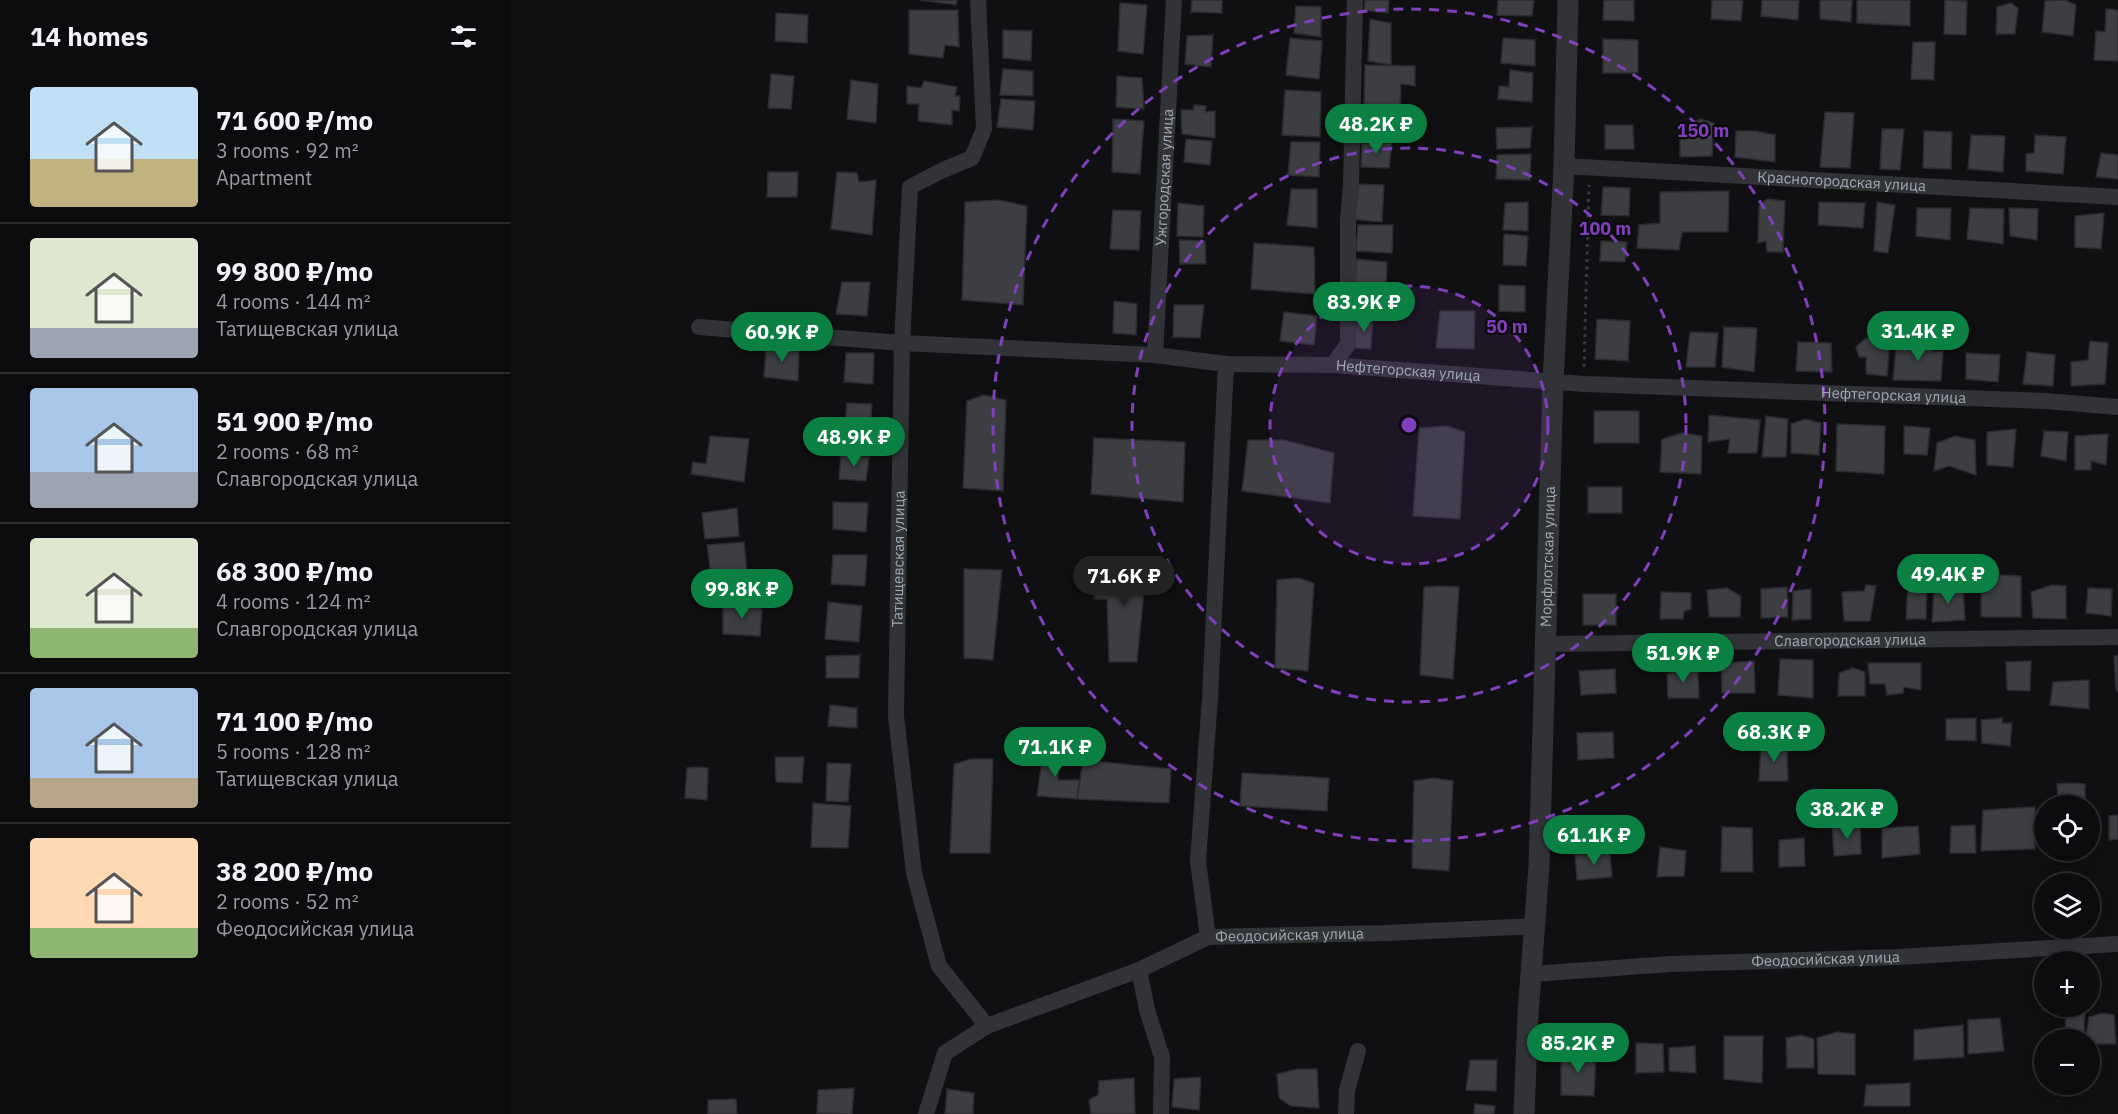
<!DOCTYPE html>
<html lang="en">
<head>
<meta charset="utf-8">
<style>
	body { margin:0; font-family:"IBM Plex Sans",sans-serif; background:#151517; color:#f1f3f6; height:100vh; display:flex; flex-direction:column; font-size:22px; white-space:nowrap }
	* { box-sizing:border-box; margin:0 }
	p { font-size:20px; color:#9a9b9e }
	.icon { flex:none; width:33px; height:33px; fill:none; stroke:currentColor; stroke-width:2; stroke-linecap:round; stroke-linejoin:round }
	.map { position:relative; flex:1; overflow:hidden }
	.sheet { display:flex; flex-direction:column; background:#0c0c0e; width:510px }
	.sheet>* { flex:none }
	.controls { position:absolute; left:1524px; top:795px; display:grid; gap:12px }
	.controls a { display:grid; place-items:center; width:66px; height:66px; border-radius:50%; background:#0c0c0e; box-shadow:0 3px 15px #0003,0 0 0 2px #2c2c2e; font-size:30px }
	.price { position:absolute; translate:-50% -51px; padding:0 14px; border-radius:21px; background:#0b8043; color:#fff; font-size:20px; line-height:39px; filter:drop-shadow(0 2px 3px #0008) }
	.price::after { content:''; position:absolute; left:50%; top:36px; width:18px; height:14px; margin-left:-9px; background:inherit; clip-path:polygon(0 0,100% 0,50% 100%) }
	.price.current { background:#222; color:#fff }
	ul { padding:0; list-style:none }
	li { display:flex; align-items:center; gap:18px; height:150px; padding:0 30px }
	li+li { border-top:2px solid #2c2c2e }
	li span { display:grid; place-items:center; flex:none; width:168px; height:120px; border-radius:6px; color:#555 }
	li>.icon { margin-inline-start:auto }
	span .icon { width:72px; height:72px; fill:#fffc; stroke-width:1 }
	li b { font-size:26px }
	h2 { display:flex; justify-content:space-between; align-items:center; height:72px; padding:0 30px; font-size:26px }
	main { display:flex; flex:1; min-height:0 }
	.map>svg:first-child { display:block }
	.building { fill:#3c3e42; stroke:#2a2b2e; stroke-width:1.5 }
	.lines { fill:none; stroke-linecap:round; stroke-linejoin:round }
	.path { stroke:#373a3e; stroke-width:3; stroke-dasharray:3 4.5; stroke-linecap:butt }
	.minor { stroke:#313337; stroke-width:16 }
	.tertiary { stroke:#313337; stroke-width:21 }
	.ring { fill:none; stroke:#813fbd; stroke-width:3; stroke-dasharray:10 8 }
	.labels { text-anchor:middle; stroke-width:4.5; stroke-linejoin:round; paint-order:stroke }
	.street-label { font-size:15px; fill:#a1a9b3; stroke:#0b0b0d }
	.centre { fill:#813fbd; stroke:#0b0b0d; stroke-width:3 }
	.ring-label { font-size:18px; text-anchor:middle; font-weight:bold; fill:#813fbd; stroke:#0b0b0d; stroke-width:4.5; stroke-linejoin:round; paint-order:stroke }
</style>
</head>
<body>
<main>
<section class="sheet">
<h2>14 homes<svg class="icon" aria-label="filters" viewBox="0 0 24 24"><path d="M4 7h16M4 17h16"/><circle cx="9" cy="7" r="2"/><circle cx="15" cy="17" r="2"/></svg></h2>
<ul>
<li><span style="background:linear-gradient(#bfe0f5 60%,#c2b280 0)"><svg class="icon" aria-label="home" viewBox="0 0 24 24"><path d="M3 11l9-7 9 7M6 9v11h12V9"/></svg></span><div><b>71 600 ₽/mo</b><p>3 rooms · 92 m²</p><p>Apartment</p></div></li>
<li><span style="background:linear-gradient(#dfe7d0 75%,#9aa5b1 0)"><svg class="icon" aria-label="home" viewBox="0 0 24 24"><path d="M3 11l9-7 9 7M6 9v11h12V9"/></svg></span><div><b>99 800 ₽/mo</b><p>4 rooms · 144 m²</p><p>Татищевская улица</p></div></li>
<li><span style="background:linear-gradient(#a9c7e8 70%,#9aa5b1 0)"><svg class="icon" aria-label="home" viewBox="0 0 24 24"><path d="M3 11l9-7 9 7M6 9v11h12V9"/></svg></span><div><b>51 900 ₽/mo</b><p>2 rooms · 68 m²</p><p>Славгородская улица</p></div></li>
<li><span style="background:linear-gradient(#dfe7d0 75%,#8fb573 0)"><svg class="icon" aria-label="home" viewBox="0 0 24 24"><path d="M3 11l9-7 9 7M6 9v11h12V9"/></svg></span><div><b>68 300 ₽/mo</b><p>4 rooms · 124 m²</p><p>Славгородская улица</p></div></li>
<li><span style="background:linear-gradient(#a9c7e8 75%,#b9a48a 0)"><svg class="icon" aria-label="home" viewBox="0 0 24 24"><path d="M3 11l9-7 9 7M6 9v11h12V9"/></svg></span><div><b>71 100 ₽/mo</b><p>5 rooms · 128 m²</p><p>Татищевская улица</p></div></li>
<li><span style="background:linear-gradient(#ffd9b3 75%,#8fb573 0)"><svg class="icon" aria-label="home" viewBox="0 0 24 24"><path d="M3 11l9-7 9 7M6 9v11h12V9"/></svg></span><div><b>38 200 ₽/mo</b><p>2 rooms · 52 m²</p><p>Феодосийская улица</p></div></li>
</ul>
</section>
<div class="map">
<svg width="1608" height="1114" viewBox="0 0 1608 1114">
	<rect width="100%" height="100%" fill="#101012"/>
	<g class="building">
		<path d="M410,0H447L446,5Z"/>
		<path d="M682,0H712V13L681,12Z"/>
		<path d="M855,0H879L878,13L854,10Z"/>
		<path d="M988,0H1024L1022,16L987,15Z"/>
		<path d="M1094,0H1124V21L1093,20Z"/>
		<path d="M1202,0H1233L1231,21L1201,19Z"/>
		<path d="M1252,0H1289L1288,20L1251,16Z"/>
		<path d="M1310,0H1342L1341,22L1310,19Z"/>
		<path d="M1347,0H1400V26L1347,23Z"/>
		<path d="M1435,0L1457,1L1456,35L1434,34Z"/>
		<path d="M1555,0L1566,5L1563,36L1532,32L1535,1Z"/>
		<path d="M610,3L637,5L633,54L608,51Z"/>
		<path d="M1501,3L1508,8L1505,34H1486L1487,7Z"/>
		<path d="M786,6L811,7V37L784,33Z"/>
		<path d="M1596,9L1608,10V61L1584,60L1586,31L1595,32Z"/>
		<path d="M399,10H448L449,47L435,45L433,58L399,54Z"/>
		<path d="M266,13L298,15L297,43L265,41Z"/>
		<path d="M860,19L881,23V65L858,61Z"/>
		<path d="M493,30L522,31L521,61L493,58Z"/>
		<path d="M703,35L701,67L675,64L677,36Z"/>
		<path d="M780,38L812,41L809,79L776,75Z"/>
		<path d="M993,38L1025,40V66L991,63Z"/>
		<path d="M1093,39L1128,40V73H1093Z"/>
		<path d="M1403,42H1425L1424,80L1401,79Z"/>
		<path d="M855,65L905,66V86L891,84L890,109L854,104Z"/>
		<path d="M493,69L523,71V96L490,95Z"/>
		<path d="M1000,70L1023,73L1022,102L988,99L989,86L999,87Z"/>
		<path d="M261,74L284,76L281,109L258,108Z"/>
		<path d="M607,76L632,78L634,109L606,107Z"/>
		<path d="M341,80L368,84L366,123L337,119Z"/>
		<path d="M414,81L447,87L445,96H450L449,111L442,110V125L408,121L409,104H397V86L411,88Z"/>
		<path d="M775,90L811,92L810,137L772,135Z"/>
		<path d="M491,99L525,101L523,130L487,127Z"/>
		<path d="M684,105L696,106L695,112L705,111V138L672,134L671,110H683Z"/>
		<path d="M1315,112L1344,113L1340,168L1310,167Z"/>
		<path d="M603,119L634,121L630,174L602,172Z"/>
		<path d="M1190,119L1204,123L1202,156L1170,157V129Z"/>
		<path d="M854,120H880L876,137H853Z"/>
		<path d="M1095,125H1123L1124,149H1095Z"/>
		<path d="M1022,127L1020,148L987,149L986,128Z"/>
		<path d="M1372,129H1394L1390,170L1370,169Z"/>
		<path d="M1226,131H1246L1265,135V162L1225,157Z"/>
		<path d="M1414,131L1442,132L1441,169L1413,168Z"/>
		<path d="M1461,135L1495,136L1493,172L1458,169Z"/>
		<path d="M1525,135L1556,137L1553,174L1516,171V154L1524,153Z"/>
		<path d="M676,139L702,141L700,165L674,162Z"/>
		<path d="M781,142H810L809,177L778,175Z"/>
		<path d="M852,143H882L879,168L851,167Z"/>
		<path d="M1591,153L1608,155V179L1586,177Z"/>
		<path d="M1021,154L1020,180L986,179L987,155Z"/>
		<path d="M258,172H288L287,197H257Z"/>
		<path d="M327,172L347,173L349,182L366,180L362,235L321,229Z"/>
		<path d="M841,184L874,185L872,222L838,219Z"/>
		<path d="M1093,187L1120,188L1119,216L1091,215Z"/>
		<path d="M781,189H807V228L777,225Z"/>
		<path d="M1219,191L1218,232H1172L1169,250L1127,248L1129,225L1150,223V192Z"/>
		<path d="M1257,199L1275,201L1273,252H1257L1256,241L1248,243L1249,206Z"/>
		<path d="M489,200L517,206L513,305L452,300L455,202Z"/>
		<path d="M1018,202V231L993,230L995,203Z"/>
		<path d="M1309,202L1355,203L1353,228L1308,225Z"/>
		<path d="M1367,202L1385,205L1378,253L1364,251Z"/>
		<path d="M668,203L694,206L693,237L667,236Z"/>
		<path d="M1407,208H1441L1440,240L1406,236Z"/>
		<path d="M1460,208L1494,209L1493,244L1457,239Z"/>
		<path d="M1499,208L1528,209L1527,240L1500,236Z"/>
		<path d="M603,210L631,211L629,250L600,249Z"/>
		<path d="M1594,213L1591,249L1565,247V216Z"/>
		<path d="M848,225H883L882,253L846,251Z"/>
		<path d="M994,234L1018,236L1016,266L993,265Z"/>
		<path d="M669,240L695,241L696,264H670Z"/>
		<path d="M1091,241L1117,242L1115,262L1090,261Z"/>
		<path d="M744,243L804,247L805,294L741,289Z"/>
		<path d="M846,259L877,262L875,306L845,303Z"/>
		<path d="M332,282H360L357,316L326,314Z"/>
		<path d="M989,285L1015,286V312L989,311Z"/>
		<path d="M604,301L627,304L626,335L603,333Z"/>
		<path d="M664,305H694L690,338L663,337Z"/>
		<path d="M930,311H965L964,349L926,348Z"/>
		<path d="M774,312L807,316L804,345L770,341Z"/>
		<path d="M846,316L863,318L861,349L845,348Z"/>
		<path d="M1087,319L1120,321L1118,361L1085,359Z"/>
		<path d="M1214,327L1247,328L1244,372L1212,367Z"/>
		<path d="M1180,332L1208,333L1205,367H1176Z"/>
		<path d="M1356,338L1380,340L1377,376L1356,374V357H1349L1346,347Z"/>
		<path d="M1421,340L1422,352L1433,351L1431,381L1383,380L1386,346L1407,341Z"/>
		<path d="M1580,341L1598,343L1595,384L1561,386V362L1578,360Z"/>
		<path d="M1288,342L1321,343L1322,372L1286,371Z"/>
		<path d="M256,346L289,347L288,381L254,377Z"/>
		<path d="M1517,352L1545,355L1543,386L1513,384Z"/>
		<path d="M336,353H364L363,384L334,382Z"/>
		<path d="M1456,353L1490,355L1488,382L1456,379Z"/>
		<path d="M474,395L496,400L493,491L453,488L457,401Z"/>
		<path d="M337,403L362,404L359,443L333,441Z"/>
		<rect x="1084" y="411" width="45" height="32"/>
		<path d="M1199,415L1250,420L1247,453H1218L1220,439L1198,442Z"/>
		<path d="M1256,416L1278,419L1276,457H1252Z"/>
		<path d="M1296,419L1311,423L1309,455L1281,453V424Z"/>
		<path d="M1327,424L1375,426L1374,474L1326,471Z"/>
		<path d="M937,426L955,432L950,519L903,516L909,428Z"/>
		<path d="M1394,426L1420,428L1417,455L1394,454Z"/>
		<path d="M1506,429L1503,467L1477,465V432Z"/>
		<path d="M1534,431L1558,432L1556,461L1531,456Z"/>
		<path d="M1172,433L1192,436L1191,474L1150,472L1152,439Z"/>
		<path d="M1598,434L1596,465L1581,461V470H1565V436Z"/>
		<path d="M200,436L239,439L234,482L181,474L183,462L196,464Z"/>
		<path d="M1445,436L1465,440L1466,475L1439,466L1424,471L1427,443Z"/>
		<path d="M584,438L675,442L673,502L581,494Z"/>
		<path d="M738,440H774L824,453L820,503L732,491Z"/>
		<path d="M331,455L359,457L356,481L329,479Z"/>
		<rect x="1078" y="487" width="34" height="26"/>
		<path d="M323,502L358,503L356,532L323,529Z"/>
		<path d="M227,508L229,536L195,539L192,513Z"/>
		<path d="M234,542L237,572L201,575L197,545Z"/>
		<path d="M323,555H357L355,586L321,584Z"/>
		<path d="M616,564L648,574L649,591H634L627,662H599L597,599H584L588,565Z"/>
		<path d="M454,569L492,570L483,660L454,658Z"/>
		<path d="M1491,575L1511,576V617H1471V579L1486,578Z"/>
		<path d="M788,578L804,583L798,671L765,668L767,580Z"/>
		<path d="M1417,580L1416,619H1396L1398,583Z"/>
		<path d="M1356,585L1366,586L1360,621H1334L1332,592L1354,591Z"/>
		<path d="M1542,585L1556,586V619L1523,618L1521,592Z"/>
		<path d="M931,586L949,587L943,679L910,675L914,587Z"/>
		<path d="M1277,587L1278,617L1251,618V589Z"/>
		<path d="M1453,587L1455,620L1422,622L1424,588Z"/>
		<path d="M1217,588L1231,596L1230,617H1199L1197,590Z"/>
		<path d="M1578,588L1602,589L1601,616L1576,613Z"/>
		<path d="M1301,589V619L1282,620L1283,591Z"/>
		<path d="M1151,592L1181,593V609L1174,611L1173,619H1150Z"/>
		<rect x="1073" y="594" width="33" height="31"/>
		<path d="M234,602L252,609L250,636L213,634V606Z"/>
		<path d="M318,602L352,606L349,642L315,639Z"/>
		<path d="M350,655L349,678H316V656Z"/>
		<path d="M1608,655V691H1606L1604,656Z"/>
		<path d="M1270,659L1303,660V698L1268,695Z"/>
		<path d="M1244,661L1245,693H1212L1211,663Z"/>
		<path d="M1521,661L1520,691L1497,690L1496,662Z"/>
		<path d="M1358,663H1411V690L1394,687L1393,693L1377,695L1375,684H1360Z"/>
		<path d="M1178,668L1188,671L1189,698H1158L1157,674Z"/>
		<path d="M1343,668L1355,672V696H1328L1329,673Z"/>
		<path d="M1105,669L1106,693L1071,695L1069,671Z"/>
		<path d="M1579,680V709L1540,705L1543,682Z"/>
		<path d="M320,705L347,708V728L318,726Z"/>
		<path d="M1466,718V741L1436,740V719Z"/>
		<path d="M1492,718V723H1502L1500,746L1472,743L1471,720Z"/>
		<path d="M1103,732L1104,758L1068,760L1067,733Z"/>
		<path d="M1251,744L1277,745L1278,781H1249Z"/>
		<path d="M548,745V780H570L567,799L527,796L534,746Z"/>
		<path d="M265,757H294L292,783L266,782Z"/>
		<path d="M461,759H483L480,853H440L444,764Z"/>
		<path d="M573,760L661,769L659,803L567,799Z"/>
		<path d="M317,763L341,764L338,802L316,801Z"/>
		<path d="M188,767L198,768L197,800L175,798L177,768Z"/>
		<path d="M732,773L819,778L817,811L730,806Z"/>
		<path d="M924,778L943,781L939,871L902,868L904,781Z"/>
		<path d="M1561,783L1575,784V806H1548L1547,784Z"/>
		<path d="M303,803L341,806L338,848L301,847Z"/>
		<path d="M1525,807V849L1471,851L1473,810Z"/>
		<path d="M1608,815V839L1599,840V816Z"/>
		<path d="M1322,825H1350L1351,854L1324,856Z"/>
		<path d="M1465,825L1466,853H1440L1441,826Z"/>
		<path d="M1408,826L1410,854L1372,858V828Z"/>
		<path d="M1212,827L1242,828L1243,872H1211Z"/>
		<path d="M1294,838L1295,866L1269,867V840Z"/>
		<path d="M1150,847L1176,851L1174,876L1147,877Z"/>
		<path d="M1100,852L1102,877L1067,880L1065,855Z"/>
		<path d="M1566,1008L1575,1009L1574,1036L1564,1033L1555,1037L1556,1013Z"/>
		<path d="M1592,1013L1604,1015L1606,1044H1580V1040H1575L1579,1017Z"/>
		<path d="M1490,1018L1494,1051L1458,1054V1020Z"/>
		<path d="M1453,1025L1454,1057L1404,1060V1030Z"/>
		<path d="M1327,1032L1345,1034V1075L1308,1074L1307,1038Z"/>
		<path d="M1291,1035L1304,1039V1068H1277L1276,1038Z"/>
		<path d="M1214,1036H1253L1252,1083L1214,1079Z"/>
		<path d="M1126,1043L1153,1044L1154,1072L1126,1073Z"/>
		<path d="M1185,1046L1186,1073L1159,1071V1048Z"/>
		<path d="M1051,1053L1086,1054L1084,1096L1051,1095Z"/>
		<path d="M960,1060H987L986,1091L956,1090Z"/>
		<path d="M788,1069H807L809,1108L781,1106L769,1098L767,1074Z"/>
		<path d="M691,1077L689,1110L662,1107L664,1079Z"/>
		<path d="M624,1078L625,1114H581L579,1100L588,1095L589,1081Z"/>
		<path d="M1400,1083V1106H1354L1356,1085Z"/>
		<path d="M344,1088L342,1114L307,1113L308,1090Z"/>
		<path d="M437,1089L464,1093L463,1114H435Z"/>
		<path d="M226,1099L227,1114H198V1100Z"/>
		<path d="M965,1104L985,1106L984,1114H964Z"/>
	</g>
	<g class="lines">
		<path class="path" d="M1074,367L1079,185"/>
		<g class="minor">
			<path id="s1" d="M1054,166L1608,197"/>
			<path id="s2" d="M189,327L392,343L645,355L716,364L823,365L1074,384L1536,401L1608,407"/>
			<path id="s3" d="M645,355L664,0"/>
			<path d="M823,365L838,344V219L841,184L845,0"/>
			<path id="s4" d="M1036,644L1608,637"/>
			<path d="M698,937L688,861L700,698L716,364"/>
			<path d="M629,970L637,1010L652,1057L651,1114"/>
			<path id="s5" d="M1022,974L1161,964L1388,957L1608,944"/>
			<path id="s6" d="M477,1026L629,970L698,937L876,933L1026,926"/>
			<path id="s7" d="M416,1114L435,1053L477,1026L429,966L404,873L386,716L392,343L400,187L433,170L462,158L474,129L468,0"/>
			<path d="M836,1114L837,1090L848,1051"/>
		</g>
		<path class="tertiary" id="s8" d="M1014,1114L1018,1014L1029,866L1043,382L1054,166L1058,0"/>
	</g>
	<circle cx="899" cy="425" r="139" fill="#813fbd" fill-opacity=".12"/>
	<g class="ring">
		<circle cx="899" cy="425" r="139"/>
		<circle cx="899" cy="425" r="277"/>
		<circle cx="899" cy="425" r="416"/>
	</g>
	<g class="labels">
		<g class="street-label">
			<text dy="5" stroke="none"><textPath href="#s3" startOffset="178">Ужгородская улица</textPath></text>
			<text dy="5" stroke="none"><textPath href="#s1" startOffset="278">Красногородская улица</textPath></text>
			<text dy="5" stroke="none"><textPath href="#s2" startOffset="711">Нефтегорская улица</textPath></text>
			<text dy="5" stroke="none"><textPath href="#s2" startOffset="1197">Нефтегорская улица</textPath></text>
			<text dy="5" stroke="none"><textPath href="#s8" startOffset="558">Морфлотская улица</textPath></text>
			<text dy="5" stroke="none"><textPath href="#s7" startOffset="602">Татищевская улица</textPath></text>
			<text dy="5" stroke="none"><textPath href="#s4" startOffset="304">Славгородская улица</textPath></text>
			<text dy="5" stroke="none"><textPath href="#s6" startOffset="320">Феодосийская улица</textPath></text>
			<text dy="5" stroke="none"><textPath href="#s5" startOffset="294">Феодосийская улица</textPath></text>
		</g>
	</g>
	<circle cx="899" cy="425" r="9" class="centre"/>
	<g class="ring-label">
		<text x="1193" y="137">150 m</text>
		<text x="1095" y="235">100 m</text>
		<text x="997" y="333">50 m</text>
	</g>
</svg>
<div class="controls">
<a><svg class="icon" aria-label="locate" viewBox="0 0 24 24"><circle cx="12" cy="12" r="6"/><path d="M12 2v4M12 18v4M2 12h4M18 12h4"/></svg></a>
<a><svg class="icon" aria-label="layers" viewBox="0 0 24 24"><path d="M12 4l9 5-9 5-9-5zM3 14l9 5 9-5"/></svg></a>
<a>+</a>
<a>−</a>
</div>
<b class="price" style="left:866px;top:155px">48.2K ₽</b>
<b class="price" style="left:854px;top:333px">83.9K ₽</b>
<b class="price" style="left:1408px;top:362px">31.4K ₽</b>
<b class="price" style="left:272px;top:363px">60.9K ₽</b>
<b class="price" style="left:344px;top:468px">48.9K ₽</b>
<b class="price" style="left:1438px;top:605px">49.4K ₽</b>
<b class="price current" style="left:614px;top:607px">71.6K ₽</b>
<b class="price" style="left:232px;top:620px">99.8K ₽</b>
<b class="price" style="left:1173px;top:684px">51.9K ₽</b>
<b class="price" style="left:1264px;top:763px">68.3K ₽</b>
<b class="price" style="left:545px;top:778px">71.1K ₽</b>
<b class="price" style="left:1337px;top:840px">38.2K ₽</b>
<b class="price" style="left:1084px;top:866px">61.1K ₽</b>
<b class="price" style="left:1068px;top:1074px">85.2K ₽</b>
</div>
</main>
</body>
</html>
